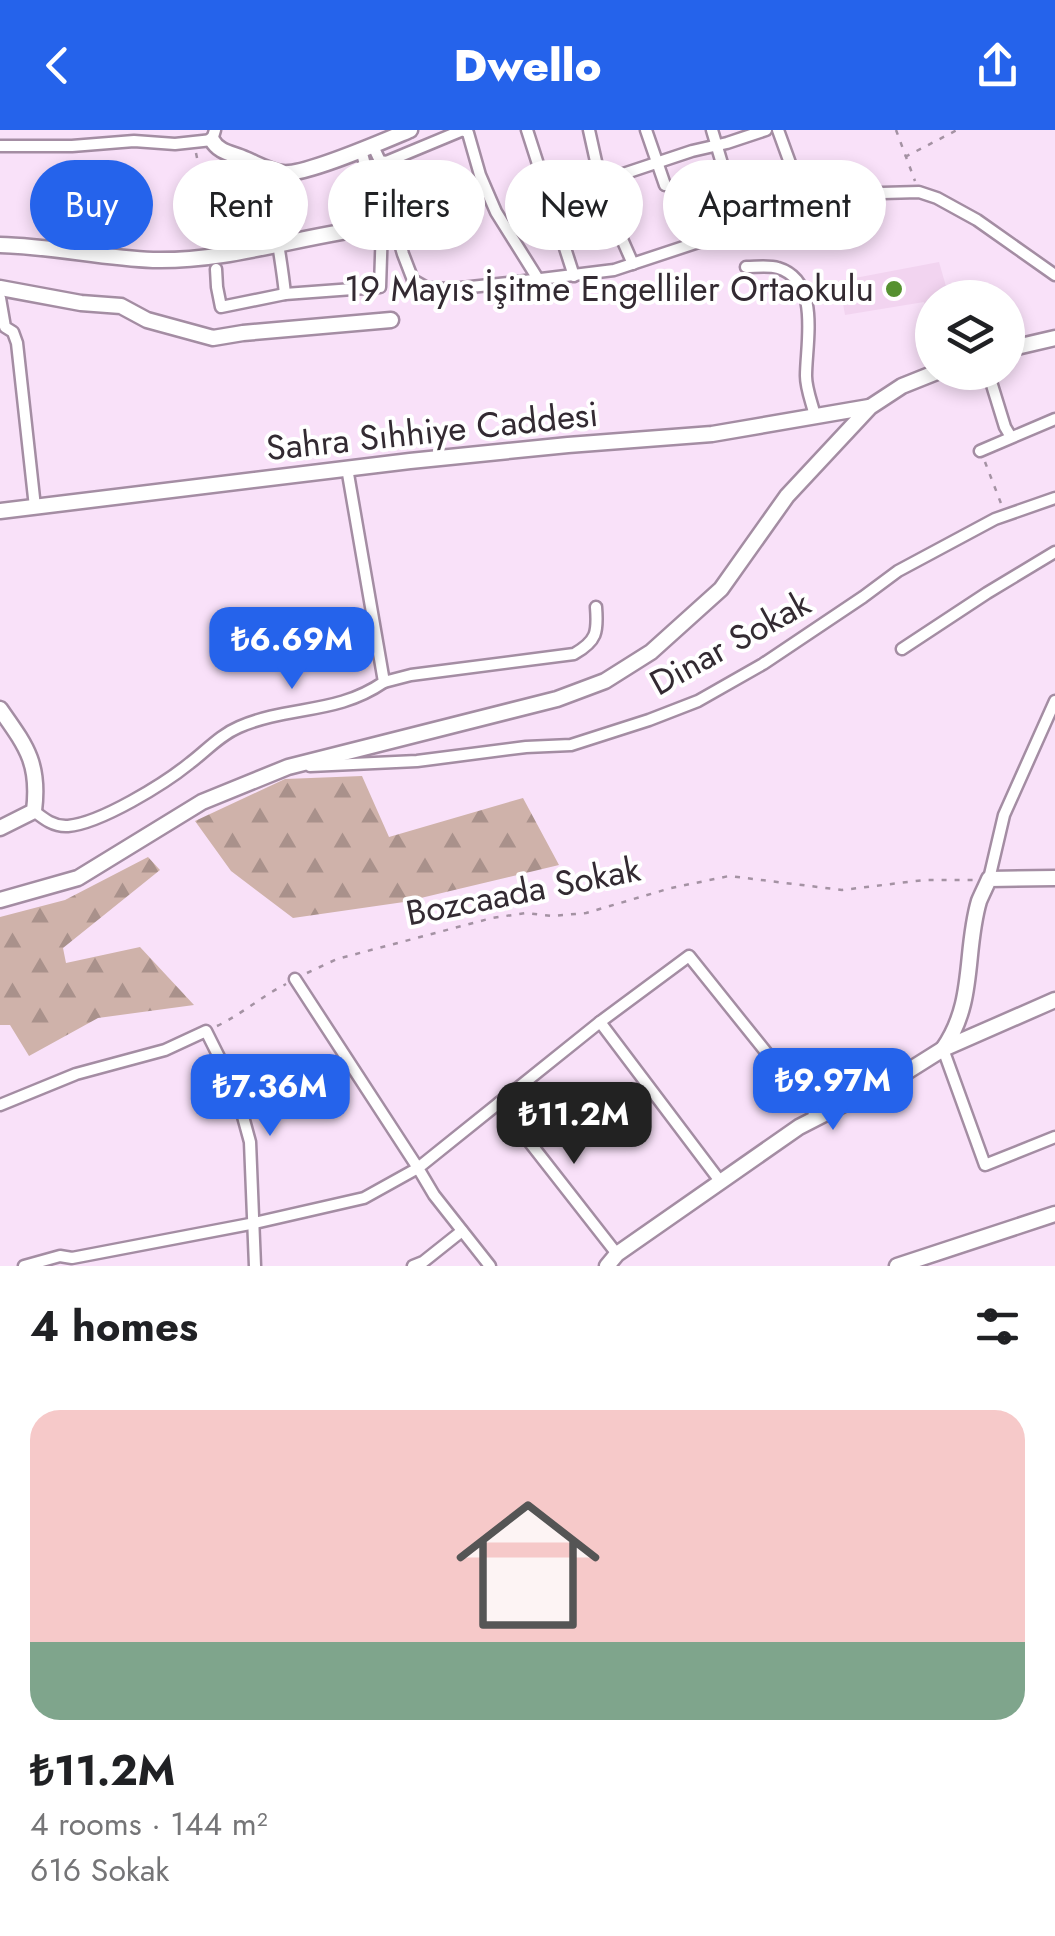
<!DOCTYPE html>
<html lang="en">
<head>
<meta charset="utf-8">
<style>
	body { margin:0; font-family:Jost,sans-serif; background:#f6f6f6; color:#202124; height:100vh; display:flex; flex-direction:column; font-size:38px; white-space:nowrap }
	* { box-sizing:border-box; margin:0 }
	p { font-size:32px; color:#757577 }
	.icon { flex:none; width:55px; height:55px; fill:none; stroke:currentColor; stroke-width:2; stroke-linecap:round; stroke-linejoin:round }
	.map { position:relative; height:1136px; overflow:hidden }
	.side { display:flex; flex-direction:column; background:#fff; flex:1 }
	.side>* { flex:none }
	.hud { position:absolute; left:30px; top:30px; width:995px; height:90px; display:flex; gap:20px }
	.tools { position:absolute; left:915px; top:150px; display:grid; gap:20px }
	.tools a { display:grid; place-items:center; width:110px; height:110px; border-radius:50%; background:#fff; box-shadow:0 5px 15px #0003; font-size:50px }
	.price { position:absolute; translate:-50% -85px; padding:0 22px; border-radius:20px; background:#2563eb; color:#fff; font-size:32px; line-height:65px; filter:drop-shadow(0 2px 5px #0008) }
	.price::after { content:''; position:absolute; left:50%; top:60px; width:30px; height:22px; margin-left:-15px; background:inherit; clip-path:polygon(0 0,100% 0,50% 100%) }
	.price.active { background:#222; color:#fff }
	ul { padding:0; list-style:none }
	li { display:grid; align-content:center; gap:20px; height:530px; padding:0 30px }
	li span { display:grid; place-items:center; height:310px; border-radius:30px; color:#555 }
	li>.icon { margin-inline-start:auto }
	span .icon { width:180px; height:180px; fill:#fffc; stroke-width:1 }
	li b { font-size:42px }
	h2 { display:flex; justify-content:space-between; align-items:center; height:120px; padding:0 30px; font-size:42px }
	.tag { padding:0 35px; border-radius:45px; background:#fff; box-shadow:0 5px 15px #0003; font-size:35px; line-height:90px }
	.tag.active { background:#2563eb; color:#fff }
	header { display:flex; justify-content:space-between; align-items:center; height:130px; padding:0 30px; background:#2563eb; color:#fff; font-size:45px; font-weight:800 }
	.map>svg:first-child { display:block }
	.built { fill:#f2d4f0 }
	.forest { fill:url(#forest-firs) }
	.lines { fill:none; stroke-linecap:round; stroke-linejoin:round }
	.street-casing { stroke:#a48da3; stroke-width:15 }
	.secondary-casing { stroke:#a48da3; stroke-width:19 }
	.path { stroke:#a492a3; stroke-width:2.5; stroke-dasharray:5 8; stroke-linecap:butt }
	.street { stroke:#fff; stroke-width:10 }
	.secondary { stroke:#fff; stroke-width:14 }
	.poi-dot { fill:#569130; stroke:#fff; stroke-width:4 }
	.labels { text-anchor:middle; stroke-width:8; stroke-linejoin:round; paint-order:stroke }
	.poi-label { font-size:35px; fill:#332a32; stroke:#fff; text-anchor:end }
	.street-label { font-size:35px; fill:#332a32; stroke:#fff }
</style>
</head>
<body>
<header><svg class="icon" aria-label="back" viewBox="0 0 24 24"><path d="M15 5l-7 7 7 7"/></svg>Dwello<svg class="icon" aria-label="share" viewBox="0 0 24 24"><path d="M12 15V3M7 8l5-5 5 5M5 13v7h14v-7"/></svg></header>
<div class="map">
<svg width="1055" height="1136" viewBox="0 0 1055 1136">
	<defs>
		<pattern id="forest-firs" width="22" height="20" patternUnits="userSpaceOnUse" patternTransform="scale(2.5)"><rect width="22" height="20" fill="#cfb2aa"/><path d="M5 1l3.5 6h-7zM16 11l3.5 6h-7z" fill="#a9918b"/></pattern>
	</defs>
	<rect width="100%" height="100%" fill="#f9e1f9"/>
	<path class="built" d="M939,132L949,167L932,168V201L924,172L845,185L839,151Z"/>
	<g class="forest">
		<path d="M362,646L389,707L523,668L559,735L404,772L293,788L231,741L195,691L285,649Z"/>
		<path d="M148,727L160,740L63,818L66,833L140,817L194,875L98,888L29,926L10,895H0V787L65,770Z"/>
	</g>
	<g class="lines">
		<defs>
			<g id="street">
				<path d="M527,0L574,146"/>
				<path d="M589,0L601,54"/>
				<path d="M646,0L665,55"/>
				<path d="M712,0L726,47"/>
				<path d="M778,0L790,33"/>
				<path d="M0,16H72L134,11L175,14L212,10L215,0"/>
				<path d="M373,16L380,31L386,32L463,0L468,3L480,45L496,82L538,149"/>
				<path d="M380,31L387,69L403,124L413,150L427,158L452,159L508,153L614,140L765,90L831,72L882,63L919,62L937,68L977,90L1055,145"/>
				<path d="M272,40C270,82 281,122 285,164"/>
				<path d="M550,71L591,54H601L623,44L692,21L727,13L766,0"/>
				<path d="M607,75L633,134"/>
				<path d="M746,137C756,137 769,135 778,138C821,151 806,213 806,246C806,259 812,273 815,286"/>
				<path d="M216,139L217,157L221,177L285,164L380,157L382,96L361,20"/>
				<path d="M0,168L5,197L13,202L17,213L35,377"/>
				<path d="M988,242L1005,297L1011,307"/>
				<path d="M980,321L1055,289"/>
				<path d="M902,519L987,463L1055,422"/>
				<path d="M384,552L411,545L574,524C597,511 598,502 596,477"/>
				<path d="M310,636L417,631L526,617L571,615L649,590L698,571L763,534L863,467L898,441L995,389L1055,368"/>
				<path d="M34,681C44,689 54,697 68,696C101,693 164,654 190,633C206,621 220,605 239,597C290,575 336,585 384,552L347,338"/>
				<path d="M989,749L1004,685L1055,571"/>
				<path d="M600,892L689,826L818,987"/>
				<path d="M943,919L985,1035L1055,1007"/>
				<path d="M499,973L617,1124"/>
				<path d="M0,975L76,944L165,920L206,901L236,961L250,1012L255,1136"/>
				<path d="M24,1136L60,1126L72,1128L255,1093L364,1068L418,1038L295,849"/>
				<path d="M413,1136L423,1132L462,1101"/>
				<path d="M490,1136L434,1065L418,1038L600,892L720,1051"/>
			</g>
			<g id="secondary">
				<path d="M212,10C219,23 232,23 245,29C257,34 269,41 282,43C304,46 386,10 410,0"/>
				<path d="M0,115C51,116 102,128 153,130C231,132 305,104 382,96"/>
				<path d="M0,158L81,173L121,176L147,190L213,208L243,203L391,190"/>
				<path d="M1008,219L1055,208"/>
				<path d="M0,381L410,331L568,315L712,304L869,277"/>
				<path d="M0,579C26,616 40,633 34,681L0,698"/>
				<path d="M0,770L78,748L202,672L288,637L557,569L605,551L651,522L721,459L787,366L870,277L902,256L937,242"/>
				<path d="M943,919C976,872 964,822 979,771C982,764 986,756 989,749L1055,748"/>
				<path d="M607,1136L617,1124L799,997L908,941L943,919L1055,870"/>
				<path d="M897,1136L1055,1084"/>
			</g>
		</defs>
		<use href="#street" class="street-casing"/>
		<use href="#secondary" class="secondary-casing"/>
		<g class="path">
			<path d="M896,0L915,51"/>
			<path d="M196,23L215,113"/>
			<path d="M905,27L957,0"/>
			<path d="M793,42L802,68"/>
			<path d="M730,56L741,86"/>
			<path d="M669,66L682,106"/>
			<path d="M985,332L1002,376"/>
			<path d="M307,843L337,829L492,788L526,783L552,786L586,783L671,758L729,746L842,760L924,750H973"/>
			<path d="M217,896C242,884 262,866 286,854"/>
		</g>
		<use href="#street" class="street"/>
		<use href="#secondary" class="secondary"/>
	</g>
	<circle class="poi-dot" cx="894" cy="159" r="10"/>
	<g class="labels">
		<g class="poi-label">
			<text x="874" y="171">19 Mayıs İşitme Engelliler Ortaokulu</text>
		</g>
		<g class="street-label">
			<text transform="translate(432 301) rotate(-6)" y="12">Sahra Sıhhiye Caddesi</text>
			<text transform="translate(730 513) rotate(-29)" y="12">Dinar Sokak</text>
			<text transform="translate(523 761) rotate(-11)" y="12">Bozcaada Sokak</text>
		</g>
	</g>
</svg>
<div class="tools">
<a><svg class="icon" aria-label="layers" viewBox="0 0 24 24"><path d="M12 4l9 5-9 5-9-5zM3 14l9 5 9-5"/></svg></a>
</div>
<b class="price" style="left:292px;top:562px">₺6.69M</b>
<b class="price" style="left:833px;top:1003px">₺9.97M</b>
<b class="price" style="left:270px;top:1009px">₺7.36M</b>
<b class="price active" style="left:574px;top:1037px">₺11.2M</b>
<div class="hud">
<a class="tag active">Buy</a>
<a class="tag">Rent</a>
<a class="tag">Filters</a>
<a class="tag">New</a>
<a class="tag">Apartment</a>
</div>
</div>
<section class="side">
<h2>4 homes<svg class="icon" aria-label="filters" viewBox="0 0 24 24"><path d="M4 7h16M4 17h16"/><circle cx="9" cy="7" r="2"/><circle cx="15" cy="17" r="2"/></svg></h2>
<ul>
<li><span style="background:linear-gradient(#f6c9c9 75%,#7fa58c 0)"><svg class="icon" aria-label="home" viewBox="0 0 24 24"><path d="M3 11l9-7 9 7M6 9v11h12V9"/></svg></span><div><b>₺11.2M</b><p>4 rooms · 144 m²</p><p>616 Sokak</p></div></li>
</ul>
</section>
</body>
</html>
